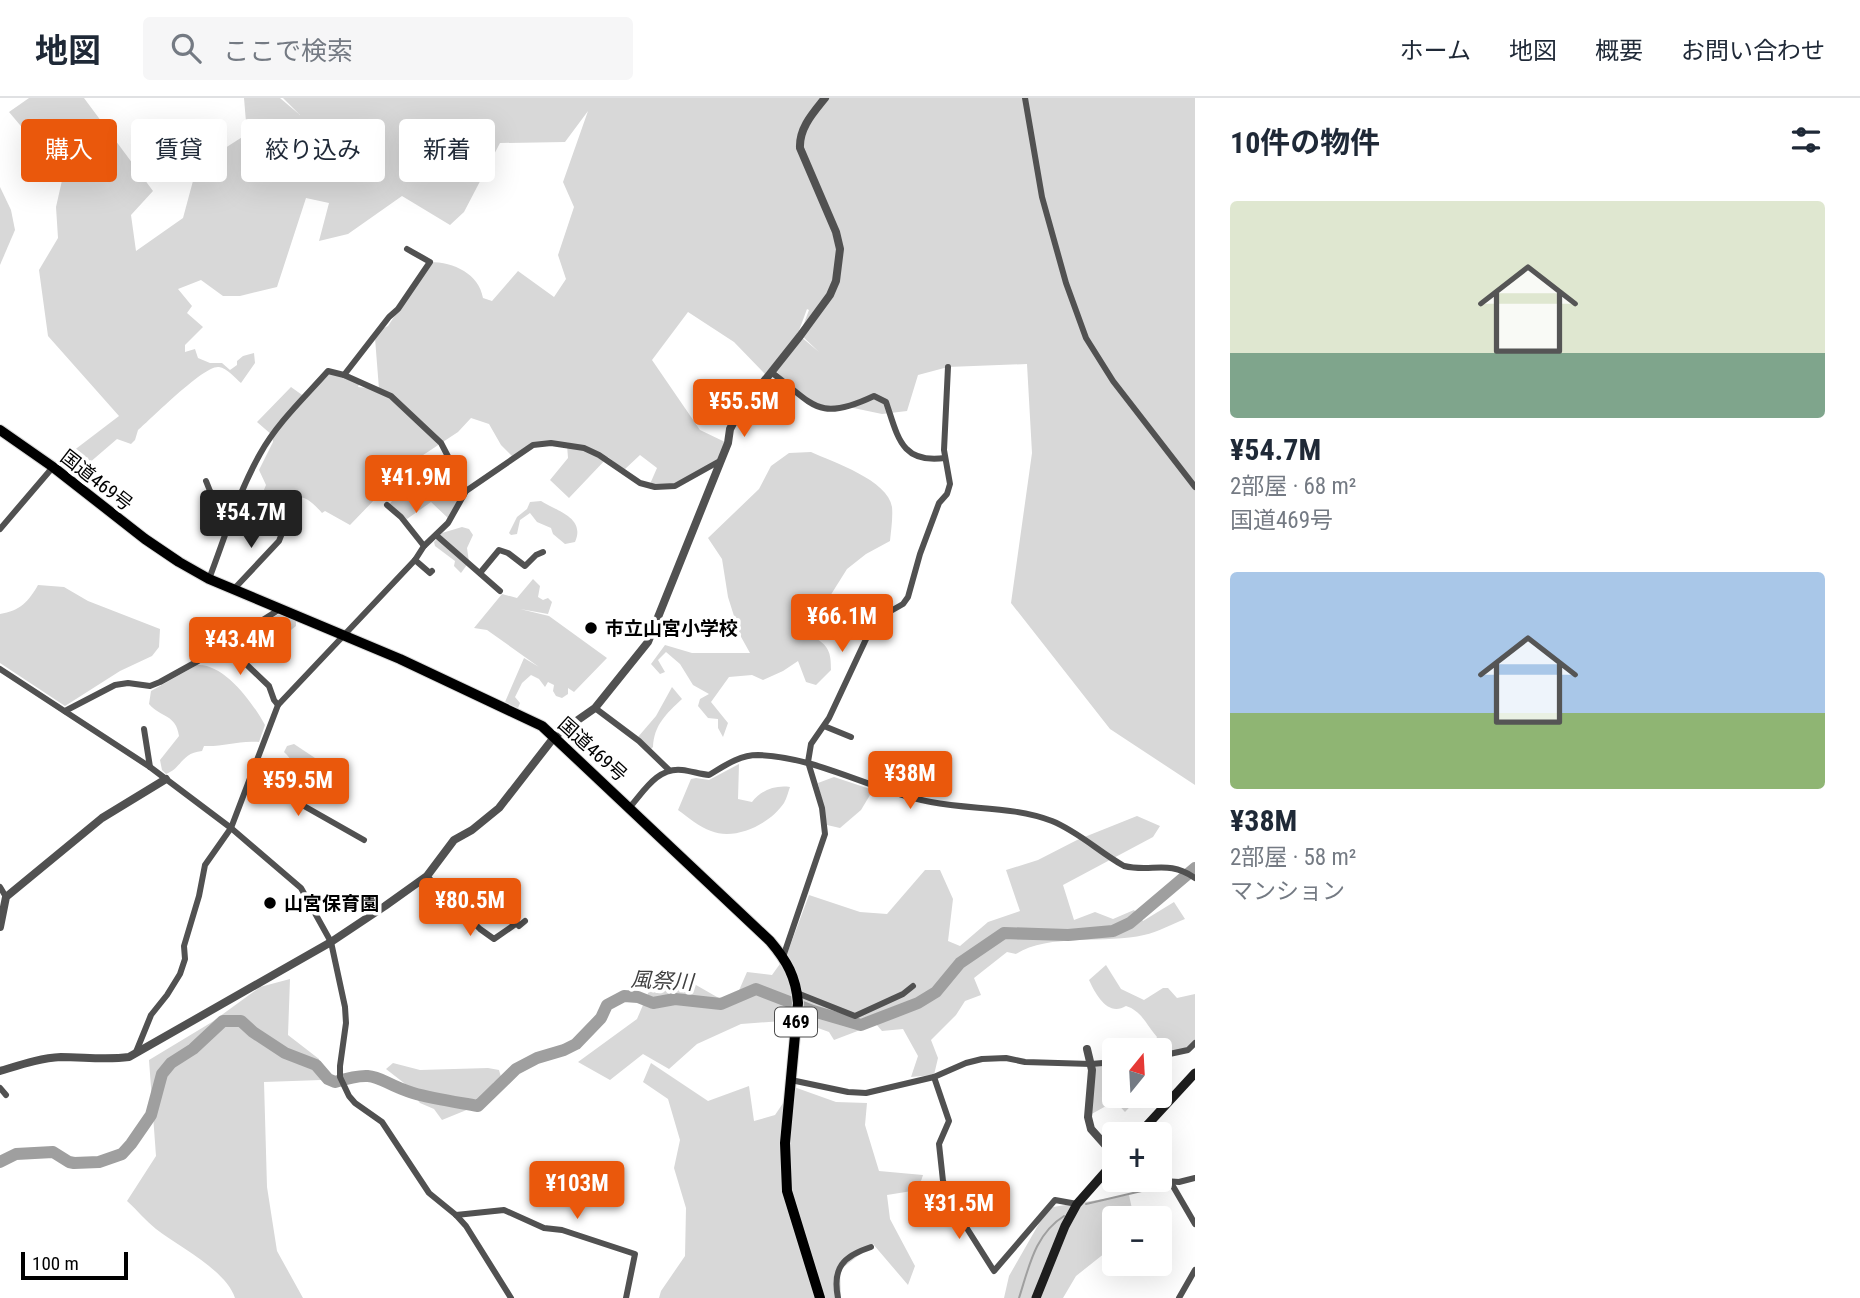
<!DOCTYPE html>
<html lang="ja">
<head>
<meta charset="utf-8">
<style>
	body { margin:0; font-family:"Roboto Condensed","Noto Sans JP",sans-serif; background:#f6f6f7; color:#1f2937; height:100vh; display:flex; flex-direction:column; font-size:26px; white-space:nowrap }
	* { box-sizing:border-box; margin:0 }
	p { font-size:23px; color:#747a83 }
	.icon { flex:none; width:38px; height:38px; fill:none; stroke:currentColor; stroke-width:2; stroke-linecap:round; stroke-linejoin:round }
	.map { position:relative; flex:1; overflow:hidden }
	.sheet { display:flex; flex-direction:column; background:#fff; width:665px }
	.sheet>* { flex:none }
	.banner { position:absolute; left:21px; top:21px; width:665px; height:63px; display:flex; gap:14px }
	.needle { width:46px; rotate:18deg }
	.fabs { position:absolute; left:1102px; top:940px; display:grid; gap:14px }
	.fabs a { display:grid; place-items:center; width:70px; height:70px; border-radius:7px; background:#fff; box-shadow:0 7px 28px #0002; font-size:35px }
	.scale { position:absolute; left:21px; bottom:18px; width:107px; box-sizing:border-box; padding-left:7px; border:4px solid #000; border-top:0; font-size:19px; line-height:24px; white-space:nowrap; color:#000; -webkit-text-stroke:5px #fff; paint-order:stroke }
	.price { position:absolute; translate:-50% -60px; padding:0 16px; border-radius:7px; background:#ea580c; color:#fff; font-size:23px; line-height:46px; filter:drop-shadow(0 2px 4px #0008) }
	.price::after { content:''; position:absolute; left:50%; top:42px; width:21px; height:16px; margin-left:-10px; background:inherit; clip-path:polygon(0 0,100% 0,50% 100%) }
	.price.current { background:#222; color:#fff }
	ul { padding:0; list-style:none }
	li { display:grid; align-content:center; gap:14px; height:371px; padding:0 35px }
	li span { display:grid; place-items:center; height:217px; border-radius:7px; color:#555 }
	li>.icon { margin-inline-start:auto }
	span .icon { width:126px; height:126px; fill:#fffc; stroke-width:1 }
	li b { font-size:30px }
	h2 { display:flex; justify-content:space-between; align-items:center; height:84px; padding:0 35px; font-size:30px }
	.pill { padding:0 24px; border-radius:7px; background:#fff; box-shadow:0 7px 28px #0002; font-size:24px; line-height:63px }
	.pill.current { background:#ea580c; color:#fff }
	header { display:flex; align-items:center; gap:42px; box-sizing:border-box; height:98px; padding:0 35px; background:#fff; border-bottom:2px solid #e0e1e3 }
	header strong { font-size:33px }
	nav { display:flex; gap:38px; margin-inline-start:auto; font-size:24px }
	.search { width:490px; height:63px; background:#f6f6f7; display:flex; align-items:center; gap:18px; box-sizing:border-box; padding:0 24px; border-radius:7px; color:#747a83; font-size:26px }
	main { display:flex; flex:1; min-height:0 }
	.map>svg:first-child { display:block }
	.green { fill:#d8d8d8 }
	.lines { fill:none; stroke-linecap:round; stroke-linejoin:round }
	.stream { stroke:#9f9f9f; stroke-width:2 }
	.river { stroke:#9f9f9f; stroke-width:12 }
	.trunk-casing { stroke:#dbdbdb; stroke-width:12 }
	.minor { stroke:#515151; stroke-width:6 }
	.tertiary { stroke:#515151; stroke-width:8 }
	.secondary { stroke:#1e1e1e; stroke-width:9 }
	.trunk { stroke:#000; stroke-width:10 }
	.poi-dot { fill:#000; stroke:#fff; stroke-width:2.5 }
	.labels { text-anchor:middle; stroke-width:7; stroke-linejoin:round; paint-order:stroke }
	.shield { fill:#fff; stroke:#4c4c4c; stroke-width:2 }
	.shield-label { font-size:18px; font-weight:bold; fill:#000 }
	.street-label { font-size:19px; fill:#000; stroke:#fff }
	.poi-label { font-size:19px; font-weight:bold; fill:#000; stroke:#fff; text-anchor:start }
	.water-label { font-size:21px; font-style:italic; fill:#404040; stroke:#fff }
</style>
</head>
<body>
<header>
<strong>地図</strong>
<div class="search"><svg class="icon" aria-label="search" viewBox="0 0 24 24"><circle cx="10" cy="10" r="6"/><path d="M15 15l6 6"/></svg>ここで検索</div>
<nav><a>ホーム</a><a>地図</a><a>概要</a><a>お問い合わせ</a></nav>
</header>
<main>
<div class="map">
<svg width="1195" height="1200" viewBox="0 0 1195 1200">
	<rect width="100%" height="100%" fill="#fff"/>
	<g class="green">
		<path d="M29,0H84L153,93L131,117L136,153L183,120L197,68L247,36L244,0H280L300,17L283,0H1195V687L1110,631L1011,505L1032,355L1027,266L948,269L918,277L907,313L882,316L844,308H819L796,293L773,270L800,238L819,254L800,236L809,212L807,211L797,238L765,276L734,244L688,214L652,262L700,332L725,344L718,364L675,388L650,386L657,370L640,357L624,372L608,359L569,400L550,382L568,360L567,347H533L513,359L501,347L489,326L471,320L458,334L411,365L423,382L436,374L448,388L458,405L450,422L431,404L407,421L389,407L400,392L393,383L376,372L367,381L386,394L382,402L378,398L350,427L325,413L322,415C302,392 293,396 270,412L260,401L266,387L259,372L273,344L272,337L257,324L291,289L305,299L328,273L360,284L358,289L379,291L375,240L378,233L388,228L430,164C454,164 479,176 483,200L492,203L518,173L554,199L566,181L558,157L574,109L563,84L588,13L565,44L500,45L464,114L450,127L402,98L348,136L319,143L329,105L306,100L277,189L240,198H223L201,182L178,191L192,208L187,215L203,229L185,247V254L195,251L198,260L210,265H222L230,272L237,267V263L243,258L254,255L255,265L241,285C235,280 227,270 219,269C205,266 151,321 138,332L135,342L131,346L117,341L74,378L56,366L119,318L48,238L39,172L58,140L56,109L63,78L9,14Z"/>
		<path d="M0,89L11,112L15,132L0,167Z"/>
		<path d="M811,354C833,364 888,382 892,409C893,420 891,432 890,443L866,456L847,471L815,522V540C830,548 831,557 831,572L816,587L806,584L798,563L783,573L763,582L752,577L729,579L711,604L728,625L723,639L718,630V621L708,620L698,608L700,601L709,596L693,587L680,566L666,554L658,562L665,574L660,576L651,566L665,547L692,555H750L740,537L728,499L722,461L708,440L759,391L771,368L789,355Z"/>
		<path d="M541,403C556,413 586,419 575,444L565,446L553,436L551,430L537,424L530,415L520,422L517,436L511,437L509,435L517,419L527,411L530,404Z"/>
		<path d="M462,429L469,431L473,437L467,450L469,464L461,475L454,468L455,463L435,448L434,444L442,435Z"/>
		<path d="M533,481L540,488L538,499L543,502L548,500L552,504L548,516L520,511L549,518L607,560L574,594L568,590V596L562,600L556,598L553,593L554,587L548,584L545,589L539,581L531,577L522,585L515,599L520,605L518,610L505,604L524,560L539,569L487,532L474,530L502,496L517,500Z"/>
		<path d="M38,487L64,489L88,503L160,531L159,549L152,558L120,573L65,608L0,565V516C20,513 29,503 38,487Z"/>
		<path d="M280,516L296,522V528C280,541 267,551 245,548C250,530 264,522 280,516Z"/>
		<path d="M197,567C224,565 253,605 265,627L259,644C239,642 223,649 204,648L202,653C181,655 182,670 166,676L162,672L160,662L179,638C176,616 161,620 149,606L151,593Z"/>
		<path d="M672,589L682,601C666,616 654,627 653,649L651,651L638,639L656,618Z"/>
		<path d="M294,646L318,662L330,676L325,683L319,684C312,678 302,673 295,667C291,663 289,658 284,654L287,648Z"/>
		<path d="M739,666L738,701L752,704C761,692 775,687 790,689C788,694 787,700 784,705C770,726 735,743 711,733C699,729 688,719 678,712L691,681L696,680L709,682Z"/>
		<path d="M834,679L873,692L861,712L840,730L827,727L818,685Z"/>
		<path d="M1137,718L1160,728L1153,739L1063,787L1074,822L1095,814L1113,821L1134,812L1143,823L1174,804L1185,821C1172,826 1158,834 1144,837C1108,846 1048,835 1016,856L1007,854L974,880L981,897L965,903L956,917L931,942L938,960L934,977L911,979L918,958L903,931L882,933L876,926L834,942L829,934L796,922L741,926L697,946L669,971L643,956L610,982L578,964L637,921L652,886L693,879L696,887L724,903L737,897L747,874L772,877L787,856L809,797L860,814L887,816L925,772H940L953,801L948,843L960,848L988,824L1020,813L1006,772L1038,762L1077,742Z"/>
		<path d="M1106,867L1121,891L1144,902L1163,890H1168L1177,900L1195,896V944L1185,951L1160,958V952H1150L1157,939C1147,928 1142,913 1126,908C1108,919 1096,897 1089,882Z"/>
		<path d="M290,881L288,937L319,961L321,982L264,984L267,1089L277,1153L303,1200H235C226,1172 178,1148 156,1131C146,1123 137,1112 127,1103L156,1058L149,962L212,924L260,889Z"/>
		<path d="M393,965L420,972L488,970L499,972L501,979L493,985L491,1002L442,1022L434,1011L420,1005L404,985L386,971Z"/>
		<path d="M651,965L708,1003L749,988L754,1023L775,1017L794,989L836,1004L867,1005L865,1027L879,1073L923,1077L918,1092L887,1097L890,1121L915,1168L908,1187L873,1146L840,1172L841,1200H659L661,1193L685,1158L686,1110L674,1070L680,1042L668,1001L643,984Z"/>
		<path d="M1115,965V998H1140L1125,1014L1115,1003L1088,1018L1093,967Z"/>
		<path d="M1129,1097L1134,1120H1115V1147L1076,1178L1063,1200H1004L1009,1178L1041,1122L1053,1109Z"/>
	</g>
	<g class="lines">
		<g class="stream">
			<path d="M1086,1106L1163,1088"/>
			<path d="M1019,1200C1029,1169 1035,1136 1064,1118"/>
		</g>
		<path class="river" d="M0,1064L16,1056L53,1054L69,1064L74,1065L99,1064L122,1056L131,1046L151,1017L162,976L171,965L193,951L223,923H241L253,934L285,955L316,967L328,981L335,984C381,970 374,983 413,995C434,1001 456,1004 478,1008L516,971L537,960L564,952L576,946L601,920L607,907L624,898L638,899L653,905L675,901L721,906L756,891L813,913L861,927L918,905L936,894L960,865L1004,835L1068,837L1113,833L1130,825L1195,770"/>
		<defs>
			<path id="trunk" d="M0,332L53,369L145,441L179,464L209,481L400,561L542,628L770,843C787,863 796,879 798,905L785,1045L787,1093L820,1200"/>
		</defs>
		<use href="#trunk" class="trunk-casing"/>
		<g class="minor">
			<path d="M1025,0L1042,99L1066,185L1086,240L1113,283L1195,389"/>
			<path d="M771,274C814,306 817,325 874,298L886,304C898,339 901,366 945,360"/>
			<path d="M344,277L389,219L398,211L430,164L407,151"/>
			<path d="M206,383L210,393L233,417"/>
			<path d="M387,407L401,419L424,448"/>
			<path d="M0,431L53,369"/>
			<path d="M436,437L500,493"/>
			<path d="M415,462L430,475L432,473"/>
			<path d="M480,475L499,452L508,455L525,468L536,457L543,454"/>
			<path d="M209,481C225,439 238,395 260,356C277,325 305,299 328,273L344,277L391,298L441,345L466,393"/>
			<path d="M234,491L279,443L286,425"/>
			<path d="M243,535L245,565L269,588L274,602L278,607"/>
			<path d="M0,571L150,669L231,730L301,790L331,844L345,909L346,925L340,968V979L349,998L355,1005L382,1024L429,1095L456,1117L466,1128L511,1200"/>
			<path d="M595,610L639,643L669,672"/>
			<path d="M65,613L115,587L128,585L150,588L160,584L198,563L280,511"/>
			<path d="M824,628L851,639"/>
			<path d="M144,631L150,669"/>
			<path d="M255,667L304,708L364,742"/>
			<path d="M630,709C644,693 658,669 682,672C691,673 700,676 709,677C724,668 739,657 758,657C819,659 872,693 931,704C972,712 1012,708 1052,723C1079,734 1099,754 1124,768C1152,775 1167,761 1195,780"/>
			<path d="M427,778L480,831L494,841L517,825L519,828L525,823"/>
			<path d="M0,789L6,799"/>
			<path d="M783,859L825,736L822,710L808,664L811,646L829,620L875,522L903,506L908,499L920,456L939,405L947,396L950,386L944,352L948,269"/>
			<path d="M797,895L855,918L903,896L913,888"/>
			<path d="M136,954L151,917L167,897L180,876L185,861L184,848L199,798L205,767L231,730L278,607L415,462L424,448L448,425L466,393L533,347L551,345L584,350L599,357L640,385L655,389L675,388L718,364"/>
			<path d="M1160,958L1188,952L1195,945"/>
			<path d="M934,979L949,1023L939,1046L943,1083L961,1121L994,1173L1055,1102L1077,1106"/>
			<path d="M791,982L848,994L866,995L934,979L966,965L982,961L1006,960L1025,964L1091,966L1115,964"/>
			<path d="M0,990L6,997"/>
			<path d="M1149,1082L1179,1084L1195,1080"/>
			<path d="M1170,1083L1195,1126"/>
			<path d="M456,1117L504,1112L544,1130L562,1132L635,1156L626,1200"/>
			<path d="M838,1200C832,1170 843,1158 871,1149"/>
			<path d="M1179,1200L1195,1172"/>
		</g>
		<g class="tertiary">
			<path d="M0,829L6,799L102,720L166,681"/>
			<path d="M1087,951L1092,972L1088,1019L1091,1031L1115,1058"/>
			<path d="M0,973C20,967 40,960 61,959C84,959 106,962 129,959L331,844L385,808L427,778L454,742L472,732L499,710L555,638L595,610L648,544L728,345L730,331L738,316L800,238L830,197L836,183L840,151L836,134L800,50C799,30 813,15 825,0"/>
		</g>
		<g class="secondary">
			<path d="M1139,1036L1195,975"/>
			<path d="M1036,1200L1065,1128L1077,1106L1115,1063"/>
		</g>
		<use href="#trunk" class="trunk"/>
	</g>
	<g class="poi-dot">
		<circle cx="591" cy="530" r="7"/>
		<circle cx="270" cy="805" r="7"/>
	</g>
	<g class="labels">
		<rect class="shield" x="775" y="909.5" width="42" height="29" rx="5"/>
		<g class="shield-label">
			<text x="796" y="930">469</text>
		</g>
		<g class="street-label">
			<text transform="translate(97 382) rotate(38)" y="7">国道469号</text>
			<text transform="translate(593 651) rotate(42)" y="7">国道469号</text>
		</g>
		<g class="poi-label">
			<text x="605" y="537">市立山宮小学校</text>
			<text x="284" y="812">山宮保育園</text>
		</g>
		<g class="water-label">
			<text transform="translate(662 883) rotate(3)" y="7">風祭川</text>
		</g>
	</g>
</svg>
<div class="fabs">
<a><svg class="needle" viewBox="-14 -14 28 28"><path d="M0-13l5 13h-10z" fill="#e53935"/><path d="M0 13l5-13h-10z" fill="#747a83"/></svg></a>
<a>+</a>
<a>−</a>
</div>
<div class="scale">100 m</div>
<b class="price" style="left:744px;top:341px">¥55.5M</b>
<b class="price" style="left:416px;top:417px">¥41.9M</b>
<b class="price current" style="left:251px;top:452px">¥54.7M</b>
<b class="price" style="left:842px;top:556px">¥66.1M</b>
<b class="price" style="left:240px;top:579px">¥43.4M</b>
<b class="price" style="left:910px;top:713px">¥38M</b>
<b class="price" style="left:298px;top:720px">¥59.5M</b>
<b class="price" style="left:470px;top:840px">¥80.5M</b>
<b class="price" style="left:577px;top:1123px">¥103M</b>
<b class="price" style="left:959px;top:1143px">¥31.5M</b>
<div class="banner">
<a class="pill current">購入</a>
<a class="pill">賃貸</a>
<a class="pill">絞り込み</a>
<a class="pill">新着</a>
</div>
</div>
<section class="sheet">
<h2>10件の物件<svg class="icon" aria-label="filters" viewBox="0 0 24 24"><path d="M4 7h16M4 17h16"/><circle cx="9" cy="7" r="2"/><circle cx="15" cy="17" r="2"/></svg></h2>
<ul>
<li><span style="background:linear-gradient(#dfe7d0 70%,#7fa58c 0)"><svg class="icon" aria-label="home" viewBox="0 0 24 24"><path d="M3 11l9-7 9 7M6 9v11h12V9"/></svg></span><div><b>¥54.7M</b><p>2部屋 · 68 m²</p><p>国道469号</p></div></li>
<li><span style="background:linear-gradient(#a9c7e8 65%,#8fb573 0)"><svg class="icon" aria-label="home" viewBox="0 0 24 24"><path d="M3 11l9-7 9 7M6 9v11h12V9"/></svg></span><div><b>¥38M</b><p>2部屋 · 58 m²</p><p>マンション</p></div></li>
</ul>
</section>
</main>
</body>
</html>
